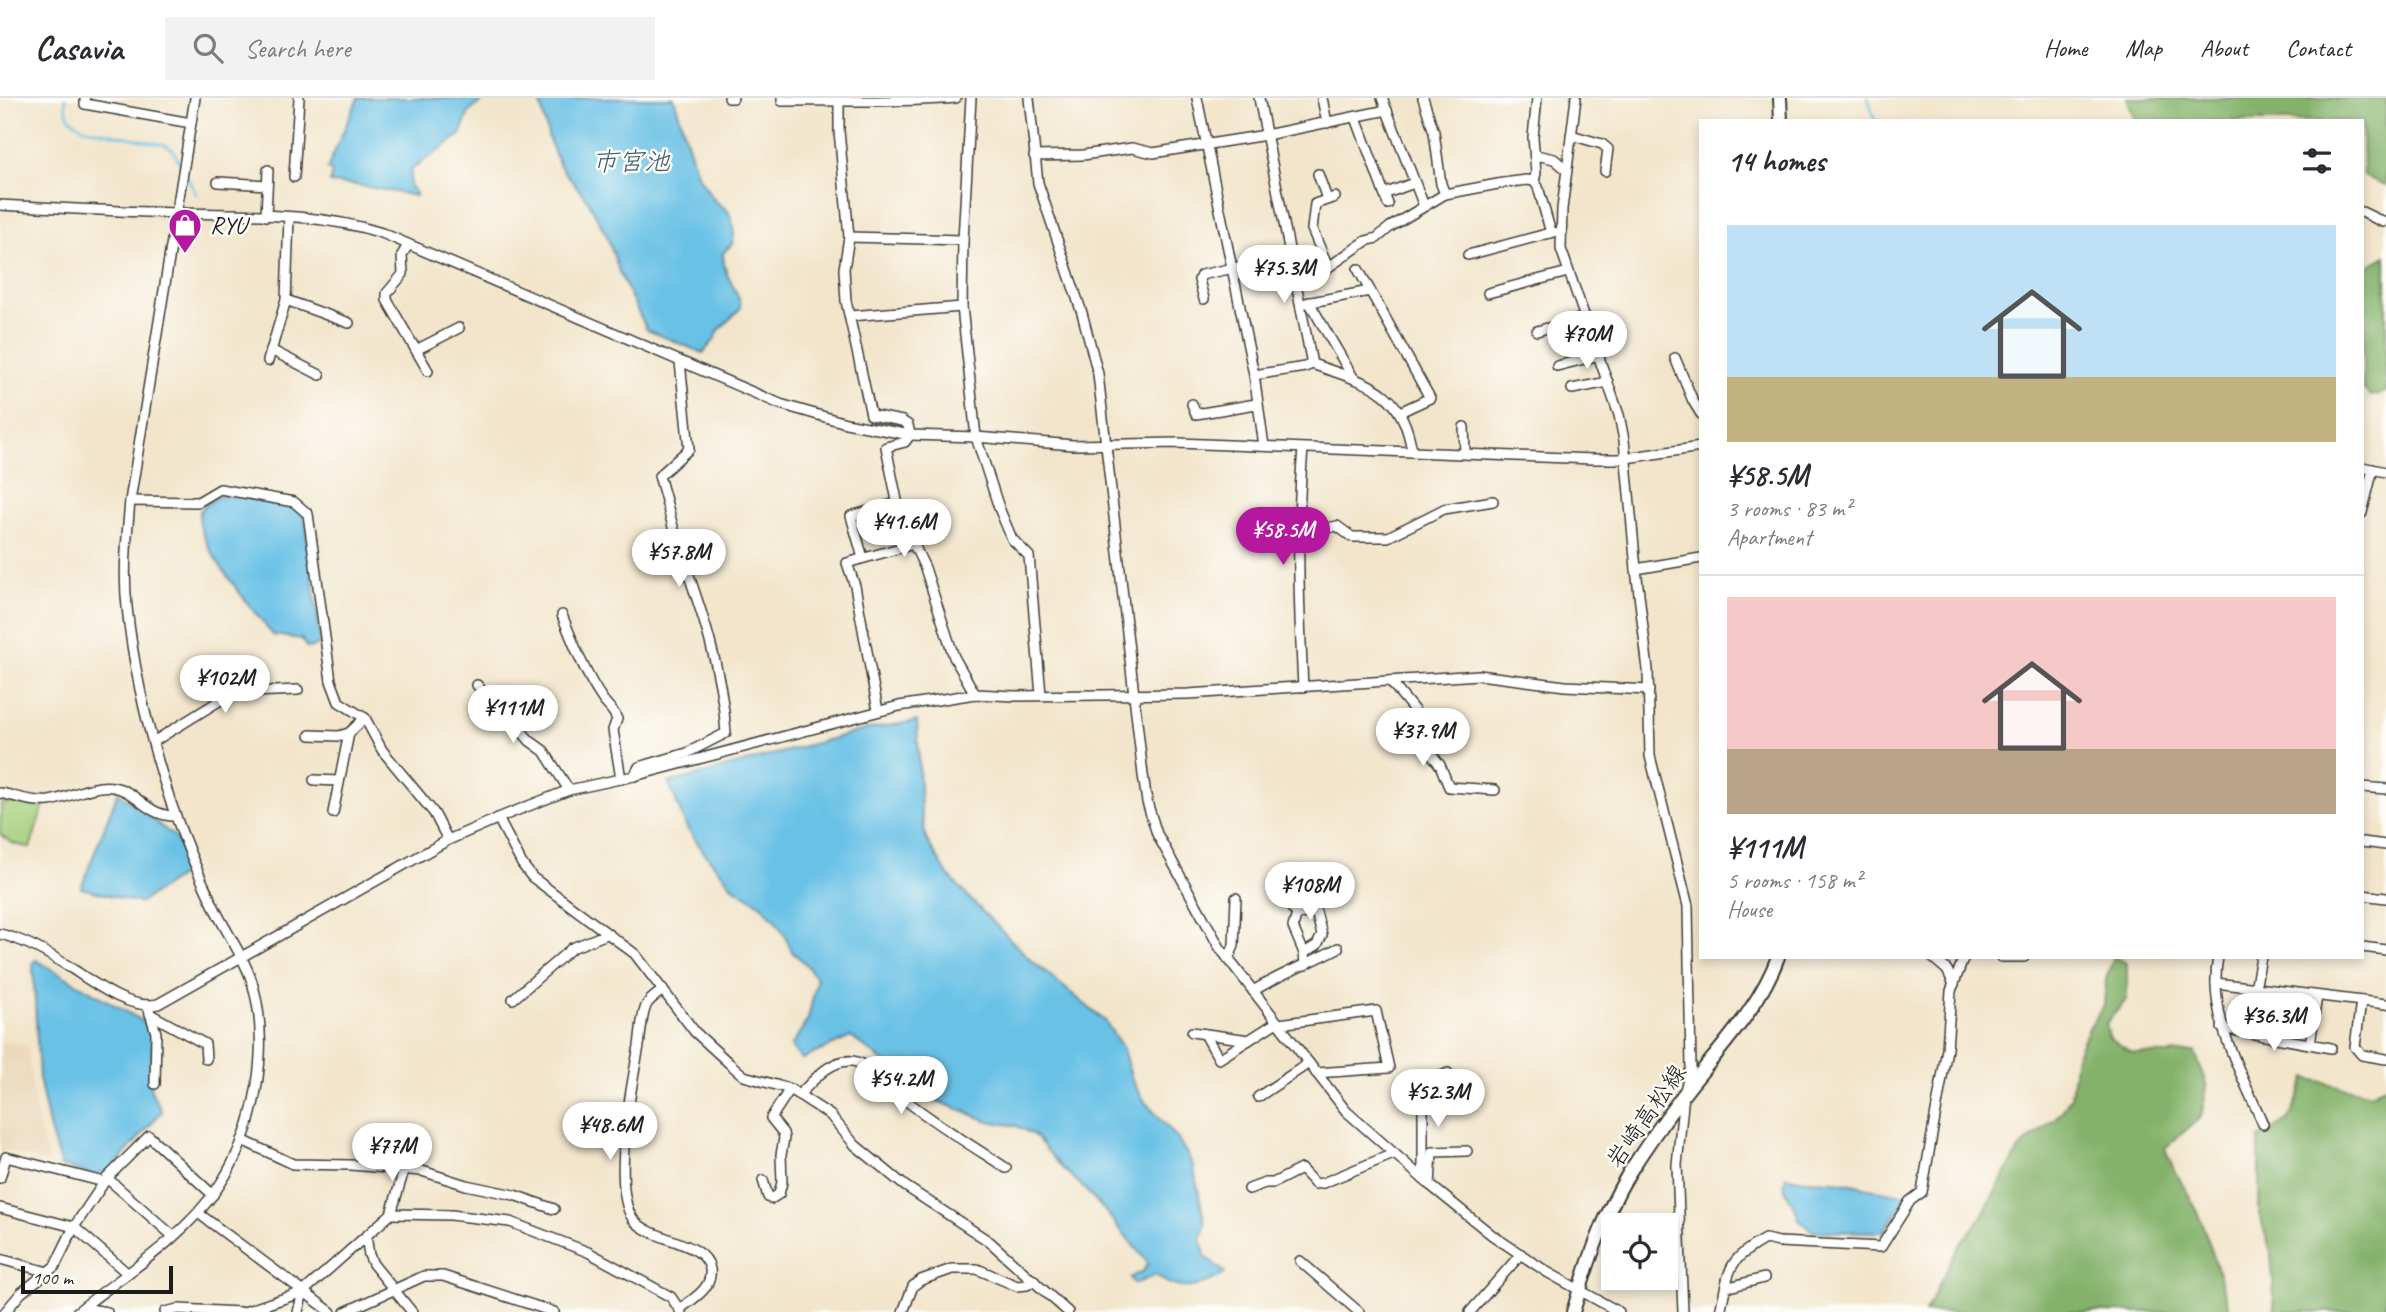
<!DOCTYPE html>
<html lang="en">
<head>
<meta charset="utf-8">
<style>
	body { margin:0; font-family:Caveat,"Klee One",sans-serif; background:#f2f2f3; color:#2b2b33; height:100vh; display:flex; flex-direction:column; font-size:26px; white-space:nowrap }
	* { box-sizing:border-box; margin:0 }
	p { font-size:23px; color:#7c7c81 }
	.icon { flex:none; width:38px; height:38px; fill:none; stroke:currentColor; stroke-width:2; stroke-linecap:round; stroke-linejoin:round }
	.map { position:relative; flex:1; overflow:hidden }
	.side { position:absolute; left:1699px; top:21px; width:665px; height:840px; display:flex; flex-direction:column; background:#fff; border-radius:0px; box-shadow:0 4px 10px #0003 }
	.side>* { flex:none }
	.fabs { position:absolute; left:1601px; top:1115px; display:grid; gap:14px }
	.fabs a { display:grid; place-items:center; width:77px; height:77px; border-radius:0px; background:#fff; box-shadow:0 4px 10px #0003; font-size:35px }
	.scale { position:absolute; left:21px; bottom:18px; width:152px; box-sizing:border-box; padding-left:7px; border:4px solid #1c1c1c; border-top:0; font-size:19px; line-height:24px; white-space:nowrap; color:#1c1c1c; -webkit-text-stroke:5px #fdfcf7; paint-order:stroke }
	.price { position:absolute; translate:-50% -60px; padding:0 16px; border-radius:24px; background:#fff; color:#222; font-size:23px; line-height:46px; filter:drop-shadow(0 2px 4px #0008) }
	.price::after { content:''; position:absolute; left:50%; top:42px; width:21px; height:16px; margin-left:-10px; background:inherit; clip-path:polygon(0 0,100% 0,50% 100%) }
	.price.selected { background:#b5179e; color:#fff }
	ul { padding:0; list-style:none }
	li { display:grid; align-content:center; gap:14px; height:371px; padding:0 28px }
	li+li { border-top:2px solid #e1e1e2 }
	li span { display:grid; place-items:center; height:217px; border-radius:0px; color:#555 }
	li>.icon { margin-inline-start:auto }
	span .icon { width:126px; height:126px; fill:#fffc; stroke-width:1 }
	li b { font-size:30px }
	h2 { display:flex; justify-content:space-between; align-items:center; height:84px; padding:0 28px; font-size:30px }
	header { display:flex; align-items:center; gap:42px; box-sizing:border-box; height:98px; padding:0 35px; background:#fff; border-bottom:2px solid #e1e1e2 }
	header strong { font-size:33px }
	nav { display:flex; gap:38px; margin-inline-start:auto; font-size:24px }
	.search { width:490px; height:63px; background:#f2f2f3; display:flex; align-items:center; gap:18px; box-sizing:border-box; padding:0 24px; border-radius:0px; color:#7c7c81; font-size:26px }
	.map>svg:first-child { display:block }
	.built { fill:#ebd8ba }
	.green { fill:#a5cf7b; stroke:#60764c; stroke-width:2 }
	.forest { fill:#84b26b; stroke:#506744; stroke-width:2 }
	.water { fill:#69c1e6; stroke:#426e81; stroke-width:2 }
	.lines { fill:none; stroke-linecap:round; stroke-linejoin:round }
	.stream { stroke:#69c1e6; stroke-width:2.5 }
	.minor-casing { stroke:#3c3a36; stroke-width:12 }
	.secondary-casing { stroke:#3c3a36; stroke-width:16 }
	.minor { stroke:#fff; stroke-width:9 }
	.secondary { stroke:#fff; stroke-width:12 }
	.labels { text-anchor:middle; stroke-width:5; stroke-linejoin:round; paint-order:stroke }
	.poi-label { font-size:24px; fill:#1c1c1c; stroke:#fdfcf7; text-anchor:start }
	.street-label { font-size:24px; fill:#1c1c1c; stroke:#fdfcf7 }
	.water-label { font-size:26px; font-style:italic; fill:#3b5e6d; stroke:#fdfcf7 }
</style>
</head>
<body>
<header>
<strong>Casavia</strong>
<div class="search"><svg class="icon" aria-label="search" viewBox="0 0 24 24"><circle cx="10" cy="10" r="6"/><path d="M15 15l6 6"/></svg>Search here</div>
<nav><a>Home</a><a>Map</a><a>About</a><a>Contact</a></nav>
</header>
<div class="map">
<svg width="2386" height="1214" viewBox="0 0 2386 1214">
	<rect width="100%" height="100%" fill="#fdfcf7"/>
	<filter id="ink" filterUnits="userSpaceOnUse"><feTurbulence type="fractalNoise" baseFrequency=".0143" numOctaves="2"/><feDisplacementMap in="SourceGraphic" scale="14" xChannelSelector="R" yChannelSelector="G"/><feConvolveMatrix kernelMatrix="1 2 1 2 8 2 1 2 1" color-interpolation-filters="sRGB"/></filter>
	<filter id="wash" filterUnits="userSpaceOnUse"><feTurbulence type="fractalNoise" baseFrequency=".00686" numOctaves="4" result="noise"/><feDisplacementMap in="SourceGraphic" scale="28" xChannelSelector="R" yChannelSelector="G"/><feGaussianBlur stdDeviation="1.57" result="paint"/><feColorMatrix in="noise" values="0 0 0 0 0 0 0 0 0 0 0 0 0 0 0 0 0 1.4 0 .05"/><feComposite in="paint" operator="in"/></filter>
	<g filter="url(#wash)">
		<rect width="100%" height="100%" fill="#f2e5cb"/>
		<path class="built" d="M0,944L28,947L32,993L39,1031L49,1065L4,1052L0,1064Z"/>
		<path class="green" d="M21,704L44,706L30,750L12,745L0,736L1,706Z"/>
		<g class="forest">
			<path d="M2127,0H2386V87L2363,78L2362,23H2135Z"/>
			<path d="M2386,158V294L2371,298L2363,291V171Z"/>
			<path d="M2114,859L2127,865V901L2106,925L2109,939L2132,955L2167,956L2195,954L2207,989L2201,1019L2165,1050C2173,1073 2185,1088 2195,1109C2210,1143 2220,1179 2230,1214H1925L1958,1149L1980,1121L2020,1050L2062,1014L2071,998L2076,958L2090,928L2104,907L2106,881Z"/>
			<path d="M2306,980L2371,996L2386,988V1214H2275L2271,1154L2259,1116V1040L2289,1022Z"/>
		</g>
		<g class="water">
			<path d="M358,0H486L469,14L460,37L411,72L410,89L416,95V98L357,87L330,85L332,73L327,71Z"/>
			<path d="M535,0H674L697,76L714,102L728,113L732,122L734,137L732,146L723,155C723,182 739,189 741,210L719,232L714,242L703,255L647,232L620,176L607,138L588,103L560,68L549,41L541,8Z"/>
			<path d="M219,398C236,397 286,402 299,413C301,414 304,420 305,422L321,547L307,550L302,541L273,537C257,515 187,438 201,411C205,406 213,402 219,398Z"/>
			<path d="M917,623L921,713L926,741L948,777L973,804L1031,862L1105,923L1123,951L1132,982L1145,1004L1178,1041L1193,1067L1205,1126L1201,1142L1205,1158L1225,1175C1202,1190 1179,1197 1156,1177L1134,1186L1130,1180L1143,1173L1148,1165L1106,1114L1079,1085L1063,1071L1035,1038L1017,1028L988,1023L935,1002L851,939L802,961L791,949L808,921L817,882L805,865L792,854L785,838L774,821L760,806L733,789L703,753L687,730L669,685L864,632Z"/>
			<path d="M118,694L176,740L189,772L140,805L81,790Z"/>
			<path d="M36,862L146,925L153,939L151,993L162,1013L111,1072L94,1077L61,1068L50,1032L39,980L33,865Z"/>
			<path d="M1786,1078C1805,1085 1823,1081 1842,1084C1865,1088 1886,1096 1909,1097L1883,1134L1813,1133L1799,1122C1798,1105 1779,1096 1786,1078Z"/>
		</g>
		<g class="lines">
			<g class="stream">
				<path d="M66,0C64,17 70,22 84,30L165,47L173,52L181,68"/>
				<path d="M1868,0L1875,23"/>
				<path d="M186,77L196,96"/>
			</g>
		</g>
	</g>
	<g filter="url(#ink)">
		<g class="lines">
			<defs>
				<g id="minor">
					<path d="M85,0V6L191,25"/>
					<path d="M729,0H733"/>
					<path d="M782,0V3C841,2 899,5 956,0"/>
					<path d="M971,0L963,142L962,209L976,339L999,410L1012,441L1029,458L1041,597"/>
					<path d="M1029,0L1038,85L1082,215L1098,276L1143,677L1147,704L1157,736L1220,850L1346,1013L1430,1087L1492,1137L1547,1174L1619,1214"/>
					<path d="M1197,0L1254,277L1264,348"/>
					<path d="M1259,0L1312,266C1365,285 1403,289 1412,354"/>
					<path d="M1322,0L1327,25"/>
					<path d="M1382,0L1424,108"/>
					<path d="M1423,0L1434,34L1441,86L1445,96"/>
					<path d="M1576,0L1562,111L1561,151L1619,317L1624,342L1636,471L1648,572L1650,658L1688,808L1691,970L1684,996L1677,1067L1683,1214"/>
					<path d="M839,2V33L849,139L844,171L846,203L871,317L902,323L908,327L910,337L905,344L886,349L900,417L925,470L954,559L975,596"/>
					<path d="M1356,20L1388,106"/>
					<path d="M1571,37L1602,46L1608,51L1605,73"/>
					<path d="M1536,57L1554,61L1566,71"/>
					<path d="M1034,58L1083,57L1132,50L1153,55L1266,37L1387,12"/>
					<path d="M1318,76L1327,101"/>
					<path d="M294,79L299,0"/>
					<path d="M1534,83L1536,75L1533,39L1537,0"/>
					<path d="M218,84L267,87"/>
					<path d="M1384,96L1414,85"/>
					<path d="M0,107C60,110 121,114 181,115C248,117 317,114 382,135L780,306L846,325L910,337L976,339L1073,347L1178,345L1593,361H1619L1701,349"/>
					<path d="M2362,114L2383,124"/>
					<path d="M266,118L268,72"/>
					<path d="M849,139L963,142"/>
					<path d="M408,147L402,157L403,176L387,195V202L428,273"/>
					<path d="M1468,157L1554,134"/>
					<path d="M1328,169L1312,131L1315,106L1335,99"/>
					<path d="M1358,171L1430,300L1400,314"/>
					<path d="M1294,179L1320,175L1366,143L1377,140L1390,129L1445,96L1503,85L1527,82L1534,83L1538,89L1551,135"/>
					<path d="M1488,195L1568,174"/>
					<path d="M1204,201L1199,182L1201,177L1290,158"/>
					<path d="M286,202L349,225"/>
					<path d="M1309,204L1354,281"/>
					<path d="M1306,205L1370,193"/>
					<path d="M850,218L962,209"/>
					<path d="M1537,233L1586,219"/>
					<path d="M271,252L320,277"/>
					<path d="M416,252L459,230"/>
					<path d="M1675,260L1693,303L1701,316"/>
					<path d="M268,263L286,202L289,119"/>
					<path d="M1557,268L1600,257"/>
					<path d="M1254,277L1305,269L1312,266"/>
					<path d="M1572,291L1608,284"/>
					<path d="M1192,306L1196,316L1256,306"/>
					<path d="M1464,329L1465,355"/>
					<path d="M1303,351C1296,430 1299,509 1303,589"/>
					<path d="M2362,369L2386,374"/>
					<path d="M130,403L198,404L220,391L294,404L308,416L331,583L339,604L365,620L382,652L434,715L448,742"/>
					<path d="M2362,415L2373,371"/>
					<path d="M1299,436L1337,428L1352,439H1388L1444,411L1493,403"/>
					<path d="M863,460L851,418L897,405"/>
					<path d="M1636,471L1701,460"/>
					<path d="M562,517C573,544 584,574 601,599C606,608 612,609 617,621L613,632L621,681"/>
					<path d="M1390,583L1423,623L1430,654L1440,667L1449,689L1495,692"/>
					<path d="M477,587L506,621L516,627L530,643L544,653L569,692"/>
					<path d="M878,613L855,488L847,465L914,446"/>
					<path d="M310,637L339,638L349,635"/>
					<path d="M153,644L232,595L298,592"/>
					<path d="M634,678L639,669L687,655L726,635C722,569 700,508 678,446C671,424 666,400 659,378L689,351L680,264"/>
					<path d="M314,682L339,683"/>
					<path d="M2362,689L2386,691"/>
					<path d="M0,695C16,698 32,705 49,703C69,700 91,686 113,689C136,692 147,719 176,718"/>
					<path d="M333,715L349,635L365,620"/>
					<path d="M498,720L522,766L532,779L635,856L695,934L730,966L744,978L790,991L830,1017L855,1047L905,1088L990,1144L1068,1214"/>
					<path d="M2362,744L2386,747"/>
					<path d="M1284,783L1289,807L1297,816L1293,829L1304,855L1305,867"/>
					<path d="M2362,797L2386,800"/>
					<path d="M1297,816L1316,814L1322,837L1317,847L1304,855"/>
					<path d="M0,836C21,841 41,851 60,863C87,879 126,913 158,906L448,742L508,716L569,692L634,678L899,608L975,596L1015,598L1188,596L1479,577L1565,588L1649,592"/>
					<path d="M2362,849L2386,852"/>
					<path d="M1932,859L1947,872L1954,886"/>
					<path d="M2001,859H2024"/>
					<path d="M2218,859C2207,918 2241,974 2263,1026"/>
					<path d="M1228,861L1234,848L1236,800"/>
					<path d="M2216,885L2386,906"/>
					<path d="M2255,891L2261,859"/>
					<path d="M663,892C658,896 651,900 647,906C641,917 641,935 639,948C632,985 611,1090 633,1121C651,1144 705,1142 710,1171C713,1191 692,1201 680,1211"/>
					<path d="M1253,893C1280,876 1310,865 1338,850"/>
					<path d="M513,901L572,850L607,836"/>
					<path d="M2361,903L2355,949L2362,957L2386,961"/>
					<path d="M148,908L156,935L155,986"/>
					<path d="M150,916L205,946L206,961"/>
					<path d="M1279,926L1376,913L1389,970L1316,975"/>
					<path d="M2222,930L2331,950"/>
					<path d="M1192,934L1249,942"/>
					<path d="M1205,936L1219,961L1277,924"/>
					<path d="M2263,938L2270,892"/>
					<path d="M2310,946L2317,898"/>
					<path d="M799,997C813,983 830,961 852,963C867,965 877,977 887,987C923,1018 966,1044 1006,1070"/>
					<path d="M1258,999L1309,965"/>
					<path d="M242,1042L293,1066L351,1067L422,1073L466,1087L514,1097L554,1111"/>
					<path d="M0,1080L6,1059L104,1084"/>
					<path d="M107,1080L173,1138"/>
					<path d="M1423,1081V1002L1431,983L1448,975"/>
					<path d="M763,1082L768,1099L771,1101L779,1096L782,1084L781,1057L784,1040L783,1035L771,1020L790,991"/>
					<path d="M1430,1087L1432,1054L1467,1053"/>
					<path d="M1249,1091L1265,1085H1273L1301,1071L1315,1086L1323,1085L1393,1056"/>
					<path d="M0,1110L74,1129L127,1175"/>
					<path d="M198,1115L331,1214"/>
					<path d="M391,1116L451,1117L510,1124L588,1154L671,1199L681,1214"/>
					<path d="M366,1138L369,1157L373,1166L412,1214"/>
					<path d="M0,1161L48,1174"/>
					<path d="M1300,1163L1359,1214"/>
					<path d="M1726,1187L1733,1188L1764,1180"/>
					<path d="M83,1210L107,1214"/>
					<path d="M5,1214L21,1195L55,1168L74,1129L107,1080L149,1038L213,1097"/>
					<path d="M77,1214C126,1175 184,1140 219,1088C256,1033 271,948 252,884C245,861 227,835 216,813C199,778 184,742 171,705C150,642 134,575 127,509C123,474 127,438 130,403L195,0"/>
					<path d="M165,1214L178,1211L240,1214"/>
					<path d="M244,1214L303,1194L366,1138L391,1116L404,1072"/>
					<path d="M298,1214L303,1194"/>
					<path d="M345,1214L424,1178H443L554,1214"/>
					<path d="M903,1214L913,1188L921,1182L952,1171H977L1017,1188L1027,1187L1034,1182"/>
					<path d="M1470,1214L1521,1156"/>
					<path d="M1720,1214C1730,1172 1725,1163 1765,1141L1779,1144L1881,1149L1910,1103L1922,1094L1947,951L1951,893L1964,859"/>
				</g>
				<g id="secondary">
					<path d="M1780,0L1781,23"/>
					<path d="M1573,1214C1587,1167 1603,1118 1629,1075C1646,1048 1665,1021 1684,996C1717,953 1759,911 1778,859"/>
				</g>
			</defs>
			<use href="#minor" class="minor-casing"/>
			<use href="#secondary" class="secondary-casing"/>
			<use href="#minor" class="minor"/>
			<use href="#secondary" class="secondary"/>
		</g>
	</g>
	<defs>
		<symbol id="shop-pin" viewBox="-11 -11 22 30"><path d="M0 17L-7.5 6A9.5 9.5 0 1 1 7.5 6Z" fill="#b5179e" stroke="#fdfcf7"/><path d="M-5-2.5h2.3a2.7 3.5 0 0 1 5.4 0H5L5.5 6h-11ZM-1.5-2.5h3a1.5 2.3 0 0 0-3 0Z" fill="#fff"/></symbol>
	</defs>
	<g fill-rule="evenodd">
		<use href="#shop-pin" x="166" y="108" width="38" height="52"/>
	</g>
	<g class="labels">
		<g class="poi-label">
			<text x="210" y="135">RYU</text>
		</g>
		<g class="street-label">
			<text transform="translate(1646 1018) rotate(-55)" y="8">岩崎高松線</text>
		</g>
		<g class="water-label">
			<text x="631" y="72">市宮池</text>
		</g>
	</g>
</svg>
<div class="fabs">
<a><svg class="icon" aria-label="locate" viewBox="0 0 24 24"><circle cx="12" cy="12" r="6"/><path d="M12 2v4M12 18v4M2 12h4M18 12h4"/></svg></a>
</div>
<div class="scale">100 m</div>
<b class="price" style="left:1284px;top:207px">¥75.3M</b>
<b class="price" style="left:1587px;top:273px">¥70M</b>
<b class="price" style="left:904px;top:461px">¥41.6M</b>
<b class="price selected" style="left:1283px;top:469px">¥58.5M</b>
<b class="price" style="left:679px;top:491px">¥57.8M</b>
<b class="price" style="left:225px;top:617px">¥102M</b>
<b class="price" style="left:513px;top:647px">¥111M</b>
<b class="price" style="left:1423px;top:670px">¥37.9M</b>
<b class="price" style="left:1310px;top:824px">¥108M</b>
<b class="price" style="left:2274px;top:955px">¥36.3M</b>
<b class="price" style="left:901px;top:1018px">¥54.2M</b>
<b class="price" style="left:1438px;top:1031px">¥52.3M</b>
<b class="price" style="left:610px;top:1064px">¥48.6M</b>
<b class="price" style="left:392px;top:1085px">¥77M</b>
<section class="side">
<h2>14 homes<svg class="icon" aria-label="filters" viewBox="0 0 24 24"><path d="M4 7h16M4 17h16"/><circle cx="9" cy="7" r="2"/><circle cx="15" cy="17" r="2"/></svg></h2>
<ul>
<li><span style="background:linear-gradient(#bfe0f5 70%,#c2b280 0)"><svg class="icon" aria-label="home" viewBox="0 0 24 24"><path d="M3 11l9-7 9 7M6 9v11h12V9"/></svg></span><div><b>¥58.5M</b><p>3 rooms · 83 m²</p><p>Apartment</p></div></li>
<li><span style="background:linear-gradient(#f6c9c9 70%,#b9a48a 0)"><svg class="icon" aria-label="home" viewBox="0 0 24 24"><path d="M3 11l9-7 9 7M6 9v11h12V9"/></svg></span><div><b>¥111M</b><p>5 rooms · 158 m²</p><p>House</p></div></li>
</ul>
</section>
</div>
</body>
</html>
